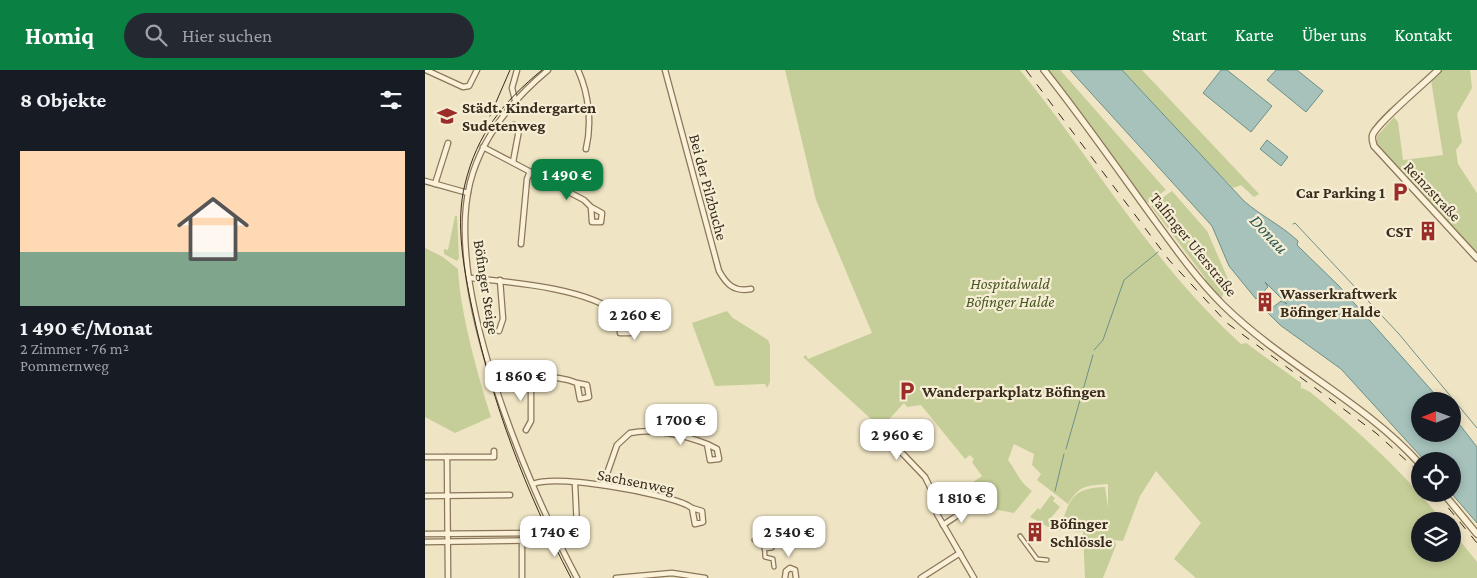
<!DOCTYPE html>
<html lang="de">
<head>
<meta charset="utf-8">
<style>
	body { margin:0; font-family:"Crimson Pro",serif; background:#242831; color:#f1f3f6; height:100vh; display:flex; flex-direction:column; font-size:19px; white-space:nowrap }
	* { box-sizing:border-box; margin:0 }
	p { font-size:16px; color:#9ea1a6 }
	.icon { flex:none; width:28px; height:28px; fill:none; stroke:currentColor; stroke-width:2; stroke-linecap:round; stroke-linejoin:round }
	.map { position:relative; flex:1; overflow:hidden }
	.side { display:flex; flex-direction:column; background:#171b24; width:425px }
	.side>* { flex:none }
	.needle { width:32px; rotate:269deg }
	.fabs { position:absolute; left:986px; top:322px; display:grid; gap:10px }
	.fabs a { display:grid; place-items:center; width:50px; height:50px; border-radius:50%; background:#171b24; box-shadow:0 2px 8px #0003; font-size:25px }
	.price { position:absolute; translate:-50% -42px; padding:0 11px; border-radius:10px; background:#fff; color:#222; font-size:16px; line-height:32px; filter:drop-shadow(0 1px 2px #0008) }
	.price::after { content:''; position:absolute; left:50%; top:30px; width:15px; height:11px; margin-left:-8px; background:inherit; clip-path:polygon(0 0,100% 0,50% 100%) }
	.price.active { background:#0b8043; color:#fff }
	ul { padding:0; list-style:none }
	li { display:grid; align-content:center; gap:10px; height:265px; padding:0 20px }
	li+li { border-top:1px solid #363941 }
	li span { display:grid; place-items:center; height:155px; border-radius:0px; color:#555 }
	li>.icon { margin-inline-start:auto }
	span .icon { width:90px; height:90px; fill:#fffc; stroke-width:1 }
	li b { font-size:21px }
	h2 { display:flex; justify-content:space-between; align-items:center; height:60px; padding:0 20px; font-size:21px }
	header { display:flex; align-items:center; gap:30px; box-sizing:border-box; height:70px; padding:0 25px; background:#0b8043; color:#fff }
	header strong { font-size:24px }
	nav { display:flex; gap:28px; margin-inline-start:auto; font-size:18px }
	.search { width:350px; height:45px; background:#242831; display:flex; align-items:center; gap:12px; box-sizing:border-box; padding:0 18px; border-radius:28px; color:#9ea1a6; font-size:19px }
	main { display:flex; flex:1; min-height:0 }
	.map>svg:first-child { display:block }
	.green { fill:#c5ce98 }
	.water { fill:#a6c2bb; stroke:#6c918a }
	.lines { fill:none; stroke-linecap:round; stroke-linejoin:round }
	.stream { stroke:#6c918a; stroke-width:1 }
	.pedestrian-casing { stroke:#8b765a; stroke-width:5.5 }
	.minor-casing { stroke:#8b765a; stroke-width:7 }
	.tertiary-casing { stroke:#8b765a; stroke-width:8 }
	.pedestrian { stroke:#faf1d8; stroke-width:3 }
	.minor { stroke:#faf1d8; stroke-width:4.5 }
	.tertiary { stroke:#faf1d8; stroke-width:5.5 }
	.tram { stroke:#3a2d1e; stroke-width:1 }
	.rail { stroke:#3a2d1e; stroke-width:1; stroke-dasharray:9 9; stroke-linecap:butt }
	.labels { text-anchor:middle; stroke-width:4.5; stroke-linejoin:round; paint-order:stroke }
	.poi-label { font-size:16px; font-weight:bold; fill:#3a2d1e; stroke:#f6eed4; text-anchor:start }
	.street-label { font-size:16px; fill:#3a2d1e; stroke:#f6eed4 }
	.park-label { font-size:16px; font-style:italic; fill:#485724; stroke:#f6eed4 }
	.water-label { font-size:18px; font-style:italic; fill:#2d5a59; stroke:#f6eed4 }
</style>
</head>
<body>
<header>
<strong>Homiq</strong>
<div class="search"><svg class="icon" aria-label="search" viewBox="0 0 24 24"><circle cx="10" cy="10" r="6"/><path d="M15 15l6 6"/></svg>Hier suchen</div>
<nav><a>Start</a><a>Karte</a><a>Über uns</a><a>Kontakt</a></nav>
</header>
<main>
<section class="side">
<h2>8 Objekte<svg class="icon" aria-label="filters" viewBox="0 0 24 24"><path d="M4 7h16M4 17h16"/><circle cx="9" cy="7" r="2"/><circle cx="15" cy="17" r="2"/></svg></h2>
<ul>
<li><span style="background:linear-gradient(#ffd9b3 65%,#7fa58c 0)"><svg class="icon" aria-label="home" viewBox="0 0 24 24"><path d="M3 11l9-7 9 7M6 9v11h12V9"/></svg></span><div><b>1 490 €/Monat</b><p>2 Zimmer · 76 m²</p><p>Pommernweg</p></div></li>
</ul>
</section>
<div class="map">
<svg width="1052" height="508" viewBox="0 0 1052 508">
	<rect width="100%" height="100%" fill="#efe4c4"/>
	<g class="green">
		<path d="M360,0H595C669,91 728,195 816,274L821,273L876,313V320L877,318L885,322C936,363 977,401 1018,451H995V484H1028V462L1052,492V508H771L749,489L776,453L731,401L715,426L698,471L689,470L691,475L678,508H660L658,462L626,460L636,456C645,428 648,418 680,417L683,438V414C662,416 655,414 643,434L612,410L616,404L607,395L609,384L589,374L583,390C593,403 593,411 607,421L589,443L546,435L535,421L557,406L547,392L549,389L545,385L540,389L496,335L482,337L479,333L456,358L378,287L381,285L383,289L447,263L391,130Z"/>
		<path d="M621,0H635L741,120L722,133L663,52Z"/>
		<path d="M697,0H717L834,124L829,127L816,115L808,118L766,76Z"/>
		<path d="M1017,0H1045L1047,18L1032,44L1037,72L1031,80L1033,94L1052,123V184L952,75V66L969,47L973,52L978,90L1018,85L1006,10Z"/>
		<path d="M747,121L782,161L803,209L796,230L779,211L781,209L726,136Z"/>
		<path d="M30,146H32L34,188L32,191L19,184V179L23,180Z"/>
		<path d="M0,178L18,187L33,199C35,242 53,306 66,347L30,363L0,347Z"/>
		<path d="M302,241L308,248L343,270L345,275V312L342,318L340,314L290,316L267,253Z"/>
		<path d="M626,425L630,428L628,431L635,437L625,449L629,453L625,458L605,447L613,438L615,440Z"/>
	</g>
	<g class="water">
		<path d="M645,0H697L819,131C836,146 856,155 873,171L872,175L876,179L914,216L1016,331H995V364H1028V346L1052,377V453L1027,424L1028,391H1000L916,299L855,255L842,242L856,231L862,234L840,212L843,217L831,229L804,196L787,156Z"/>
		<path d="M796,0H802L847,36L826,62L778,23Z"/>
		<path d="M851,0H872L898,21L881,42L842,10Z"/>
		<path d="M842,70L863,87L856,96L835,79Z"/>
	</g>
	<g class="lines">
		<g class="stream">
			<path d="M868,154L870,153L974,264L1052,358"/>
			<path d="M669,280L678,270L699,210L733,182"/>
			<path d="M641,379L668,285"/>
			<path d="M630,421L639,384"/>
		</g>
		<defs>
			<g id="pedestrian">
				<path d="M595,466L612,489L622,490"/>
				<path d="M329,470L339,469L340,487L348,489L349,497"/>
				<path d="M339,479L347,478"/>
			</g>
			<g id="minor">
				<path d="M1,0L38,17L44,16L52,0"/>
				<path d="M123,0C87,30 57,66 45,113C19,219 102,414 152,508"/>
				<path d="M153,0C164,24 167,54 161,79"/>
				<path d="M240,0L294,201C302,215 309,222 326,219"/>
				<path d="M90,30L87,18L92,0"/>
				<path d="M58,77L159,130L166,137L167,152H176L177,143L166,137"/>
				<path d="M88,92L94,60L89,55"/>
				<path d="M0,111L43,123"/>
				<path d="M10,114L23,73"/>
				<path d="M96,174L102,109L105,102"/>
				<path d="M45,208C85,212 164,218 195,245V263H205L206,249L195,245"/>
				<path d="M74,261L78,249L75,210"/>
				<path d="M69,312C93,306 129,304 152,313L155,329L164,327L162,315L152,313"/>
				<path d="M101,360L106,351V309"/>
				<path d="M457,362L500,407L507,421L512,444L549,508"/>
				<path d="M0,387H69V381"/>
				<path d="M22,387L23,508"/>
				<path d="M108,414C133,404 237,423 262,435L267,438L270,454L278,452L277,441L267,438"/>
				<path d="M178,415L192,375L205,363C229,358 259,365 282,374L285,390L294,389L292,379L282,374"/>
				<path d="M0,426L85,425"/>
				<path d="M518,455L545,437"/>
				<path d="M0,464L129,463"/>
				<path d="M149,467L152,457L150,414"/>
				<path d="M97,471V508"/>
				<path d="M0,472L132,470"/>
				<path d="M191,508L247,503L280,508"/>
				<path d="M360,508L361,501L365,498L370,500L371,508"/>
				<path d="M496,508L535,483"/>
			</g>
			<g id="tertiary">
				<path d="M619,0C658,49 694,101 731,152C752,181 773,210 798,235C859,295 938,331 995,394"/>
				<path d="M1013,0C999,14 955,50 948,64C946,68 948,72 949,76L1052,188"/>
				<path d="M1019,424L1052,464"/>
			</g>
		</defs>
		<use href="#pedestrian" class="pedestrian-casing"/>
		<use href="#minor" class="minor-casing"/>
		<use href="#tertiary" class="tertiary-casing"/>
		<use href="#pedestrian" class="pedestrian"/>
		<use href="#minor" class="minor"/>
		<use href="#tertiary" class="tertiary"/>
		<g class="tram">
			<path d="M117,0C78,32 52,64 40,114C30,154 39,199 47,238C68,336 100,420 146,508"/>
			<path d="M65,46L85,0"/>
		</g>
		<g class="rail">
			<path d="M601,0L744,190L802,253L951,363L995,403"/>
			<path d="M1012,424L1052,473"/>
		</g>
	</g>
	<defs>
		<symbol id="school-bare" viewBox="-9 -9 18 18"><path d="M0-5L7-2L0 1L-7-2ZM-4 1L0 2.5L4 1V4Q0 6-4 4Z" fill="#9b2d28" stroke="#f6eed4" stroke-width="2.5" paint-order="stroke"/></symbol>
		<symbol id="parking-bare" viewBox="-9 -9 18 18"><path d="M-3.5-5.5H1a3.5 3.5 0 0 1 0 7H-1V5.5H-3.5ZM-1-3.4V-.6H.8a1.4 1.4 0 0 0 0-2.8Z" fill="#9b2d28" stroke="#f6eed4" stroke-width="2.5" paint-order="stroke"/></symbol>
		<symbol id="building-bare" viewBox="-9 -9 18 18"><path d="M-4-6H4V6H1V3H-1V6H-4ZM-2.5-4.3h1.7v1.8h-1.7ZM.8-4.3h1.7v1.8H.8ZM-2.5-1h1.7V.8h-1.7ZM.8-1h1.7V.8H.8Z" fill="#9b2d28" stroke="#f6eed4" stroke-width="2.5" paint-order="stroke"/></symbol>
	</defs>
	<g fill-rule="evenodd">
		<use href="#school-bare" x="8" y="32" width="28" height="28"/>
		<use href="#parking-bare" x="961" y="108" width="28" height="28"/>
		<use href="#building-bare" x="989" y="147" width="28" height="28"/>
		<use href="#building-bare" x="826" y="218" width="28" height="28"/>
		<use href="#parking-bare" x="468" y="307" width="28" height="28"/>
		<use href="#building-bare" x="596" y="448" width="28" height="28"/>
	</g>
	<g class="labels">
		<g class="poi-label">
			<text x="37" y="43">Städt. Kindergarten<tspan x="37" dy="18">Sudetenweg</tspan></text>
			<text x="960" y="128" text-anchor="end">Car Parking 1</text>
			<text x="988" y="167" text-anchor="end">CST</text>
			<text x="855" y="229">Wasserkraftwerk<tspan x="855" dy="18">Böfinger Halde</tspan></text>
			<text x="497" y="327">Wanderparkplatz Böfingen</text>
			<text x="625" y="459">Böfinger<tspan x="625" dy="18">Schlössle</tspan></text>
		</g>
		<g class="street-label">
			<text transform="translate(284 117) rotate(75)" y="6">Bei der Pilzbuche</text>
			<text transform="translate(1008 121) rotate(47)" y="6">Reinzstraße</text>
			<text transform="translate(769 174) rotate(51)" y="6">Talfinger Uferstraße</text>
			<text transform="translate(62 217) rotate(81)" y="6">Böfinger Steige</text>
			<text transform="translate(211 411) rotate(11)" y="6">Sachsenweg</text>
		</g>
		<g class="park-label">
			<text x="585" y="219">Hospitalwald<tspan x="585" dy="18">Böfinger Halde</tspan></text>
		</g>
		<g class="water-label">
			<text transform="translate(844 164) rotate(47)" y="6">Donau</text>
		</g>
	</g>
</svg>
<div class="fabs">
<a><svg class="needle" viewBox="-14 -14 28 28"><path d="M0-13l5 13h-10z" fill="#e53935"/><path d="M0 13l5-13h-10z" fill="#9ea1a6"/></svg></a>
<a><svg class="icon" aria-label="locate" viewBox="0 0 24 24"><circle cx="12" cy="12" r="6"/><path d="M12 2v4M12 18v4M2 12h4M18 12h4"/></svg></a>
<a><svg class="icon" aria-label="layers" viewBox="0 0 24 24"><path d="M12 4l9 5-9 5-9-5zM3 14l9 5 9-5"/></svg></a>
</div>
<b class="price active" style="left:142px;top:131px">1 490 €</b>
<b class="price" style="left:210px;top:271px">2 260 €</b>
<b class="price" style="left:96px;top:332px">1 860 €</b>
<b class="price" style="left:256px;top:376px">1 700 €</b>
<b class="price" style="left:472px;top:391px">2 960 €</b>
<b class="price" style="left:537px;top:454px">1 810 €</b>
<b class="price" style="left:130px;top:488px">1 740 €</b>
<b class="price" style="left:364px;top:488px">2 540 €</b>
</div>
</main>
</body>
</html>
